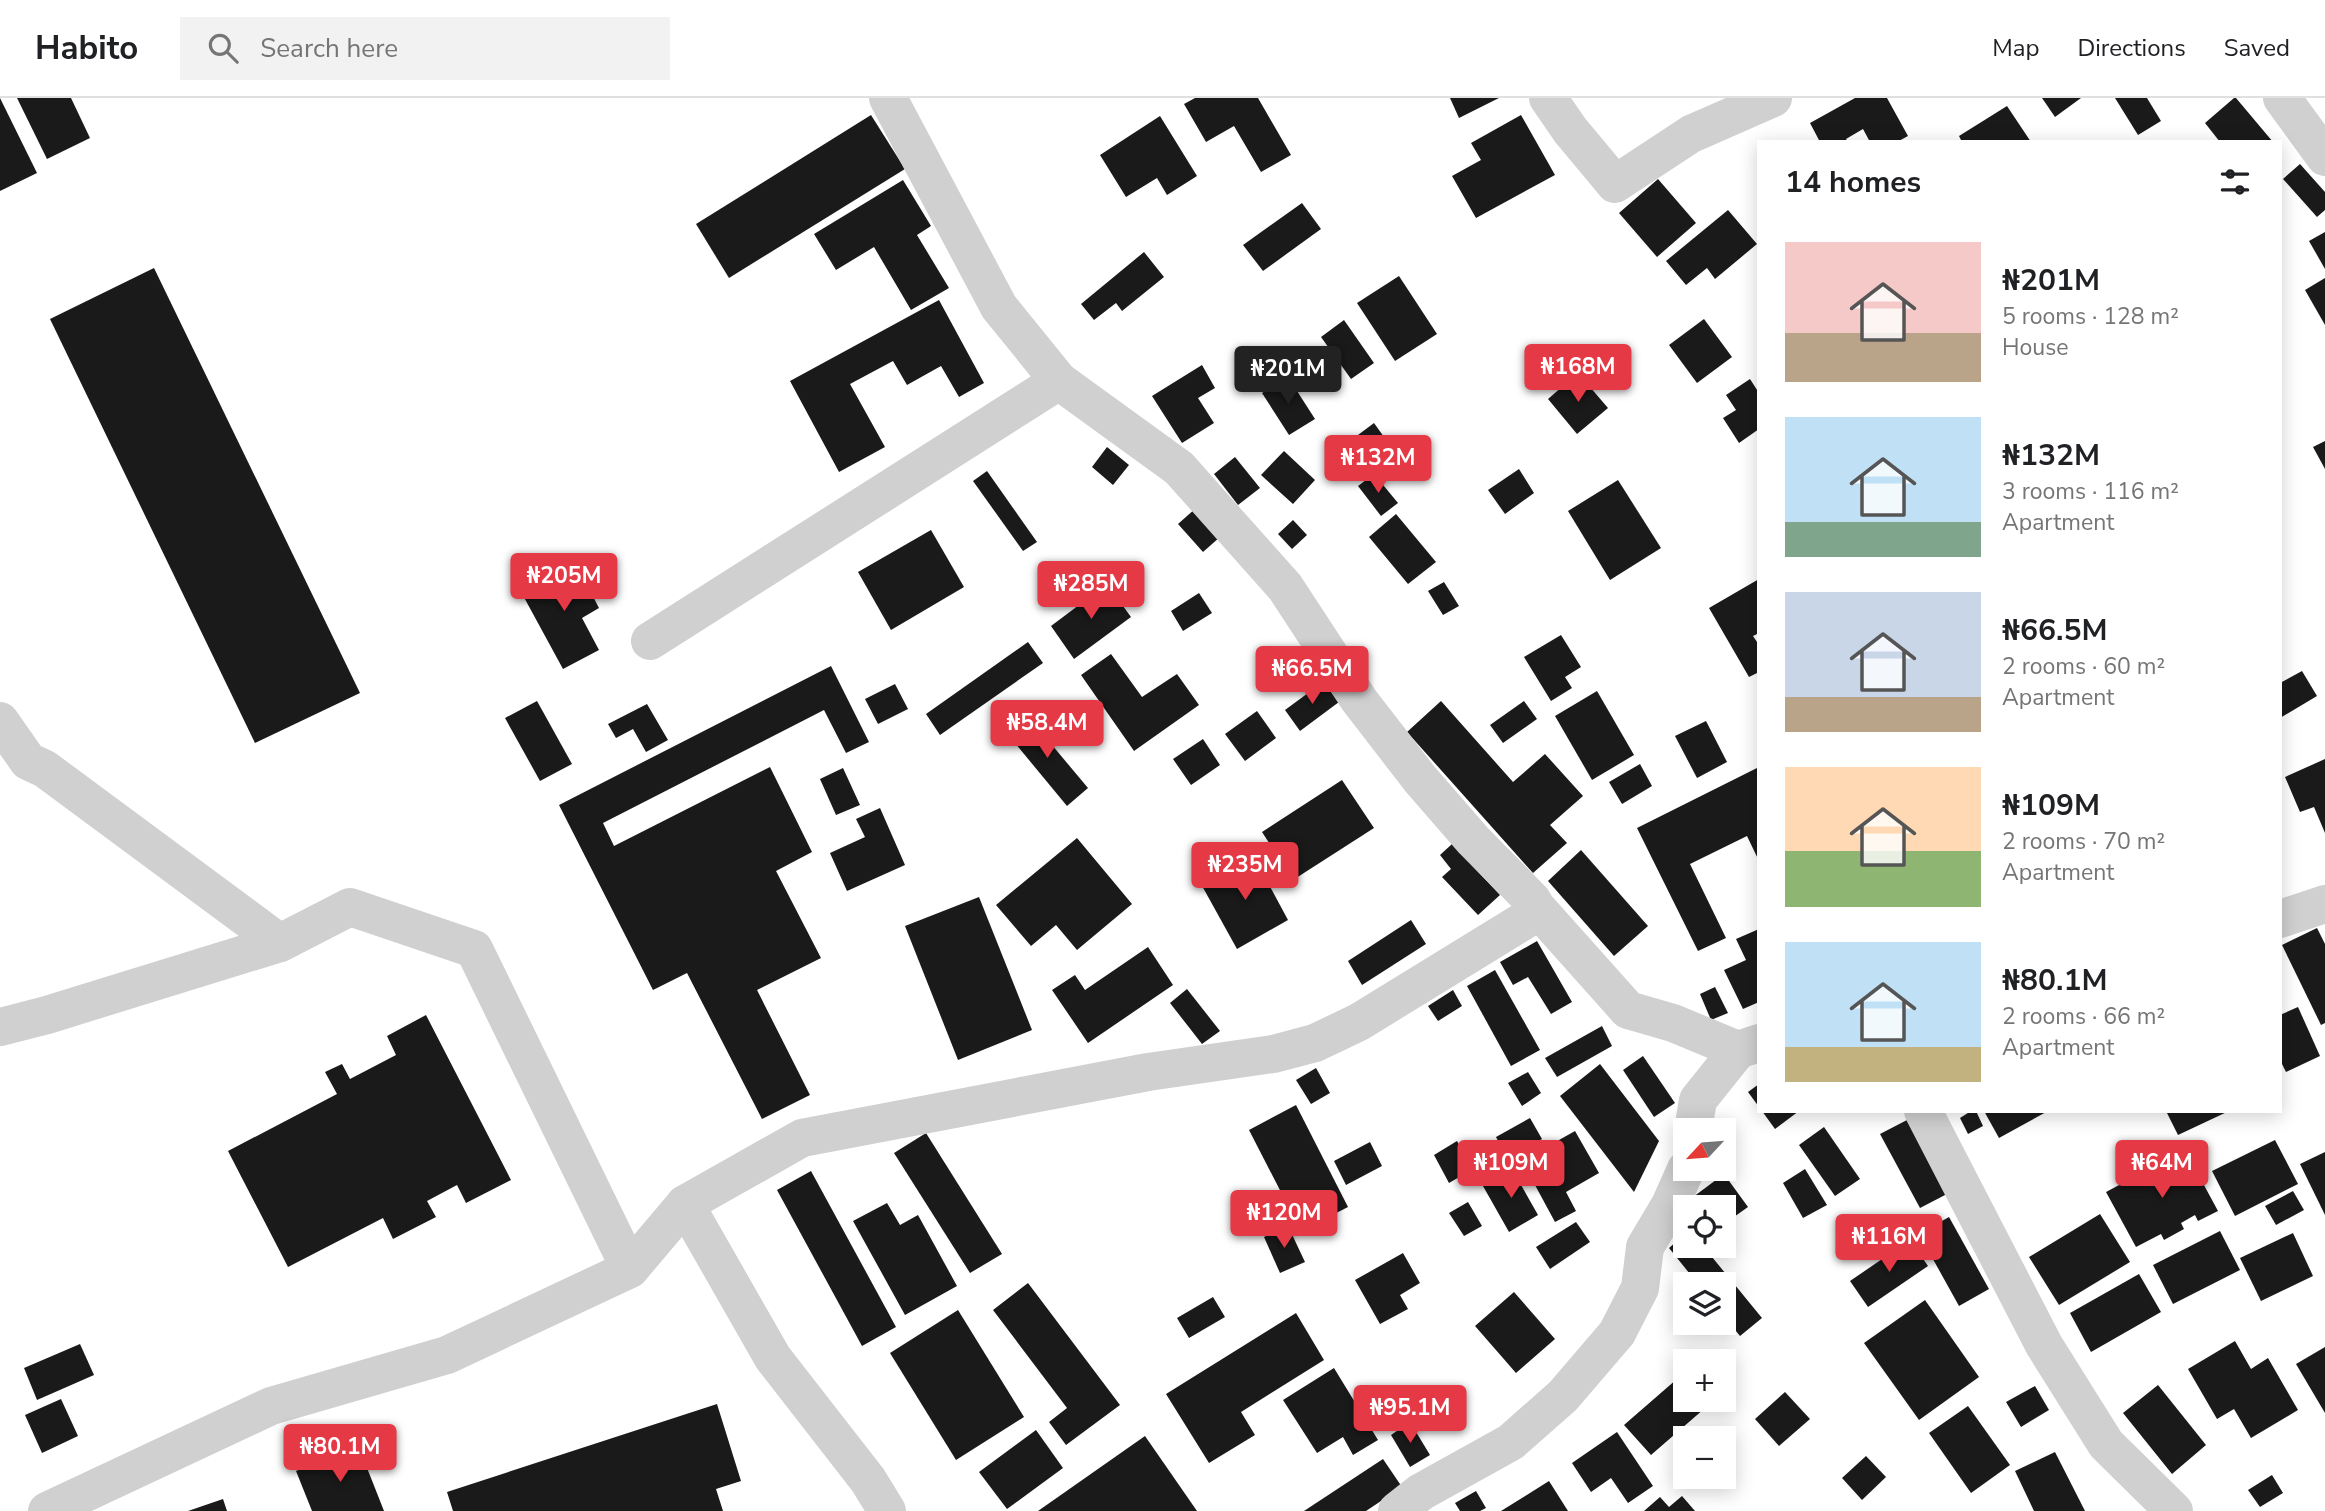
<!DOCTYPE html>
<html lang="en">
<head>
<meta charset="utf-8">
<style>
	body { margin:0; font-family:"Nunito Sans",sans-serif; background:#f2f2f2; color:#202124; height:100vh; display:flex; flex-direction:column; font-size:26px; white-space:nowrap }
	* { box-sizing:border-box; margin:0 }
	p { font-size:23px; color:#757577 }
	.icon { flex:none; width:38px; height:38px; fill:none; stroke:currentColor; stroke-width:2; stroke-linecap:round; stroke-linejoin:round }
	.map { position:relative; flex:1; overflow:hidden }
	.sheet { position:absolute; left:1757px; top:42px; width:525px; height:973px; display:flex; flex-direction:column; background:#fff; border-radius:0px; box-shadow:0 4px 18px #0003 }
	.sheet>* { flex:none }
	.needle { width:46px; rotate:244deg }
	.fabs { position:absolute; left:1673px; top:1020px; display:grid; gap:14px }
	.fabs a { display:grid; place-items:center; width:63px; height:63px; border-radius:0px; background:#fff; box-shadow:0 4px 18px #0003; font-size:35px }
	.price { position:absolute; translate:-50% -60px; padding:0 16px; border-radius:7px; background:#e63946; color:#fff; font-size:23px; line-height:46px; filter:drop-shadow(0 2px 4px #0008) }
	.price::after { content:''; position:absolute; left:50%; top:42px; width:21px; height:16px; margin-left:-10px; background:inherit; clip-path:polygon(0 0,100% 0,50% 100%) }
	.price.active { background:#222; color:#fff }
	ul { padding:0; list-style:none }
	li { display:flex; align-items:center; gap:21px; height:175px; padding:0 28px }
	li span { display:grid; place-items:center; flex:none; width:196px; height:140px; border-radius:0px; color:#555 }
	li>.icon { margin-inline-start:auto }
	span .icon { width:84px; height:84px; fill:#fffc; stroke-width:1 }
	li b { font-size:30px }
	h2 { display:flex; justify-content:space-between; align-items:center; height:84px; padding:0 28px; font-size:30px }
	header { display:flex; align-items:center; gap:42px; box-sizing:border-box; height:98px; padding:0 35px; background:#fff; border-bottom:2px solid #e0e0e0 }
	header strong { font-size:33px }
	nav { display:flex; gap:38px; margin-inline-start:auto; font-size:24px }
	.search { width:490px; height:63px; background:#f2f2f2; display:flex; align-items:center; gap:18px; box-sizing:border-box; padding:0 24px; border-radius:0px; color:#757577; font-size:26px }
	.map>svg:first-child { display:block }
	.building { fill:#1a1a1a }
	.lines { fill:none; stroke-linecap:round; stroke-linejoin:round }
	.minor { stroke:#d0d0d0; stroke-width:38 }
</style>
</head>
<body>
<header>
<strong>Habito</strong>
<div class="search"><svg class="icon" aria-label="search" viewBox="0 0 24 24"><circle cx="10" cy="10" r="6"/><path d="M15 15l6 6"/></svg>Search here</div>
<nav><a>Map</a><a>Directions</a><a>Saved</a></nav>
</header>
<div class="map">
<svg width="2325" height="1413" viewBox="0 0 2325 1413">
	<rect width="100%" height="100%" fill="#fff"/>
	<g class="building">
		<path d="M0,0L37,75L0,93Z"/>
		<path d="M17,0H71L90,40L47,61Z"/>
		<path d="M1195,0H1258L1291,57L1261,74L1234,28L1206,44L1184,6Z"/>
		<path d="M1450,0H1499L1459,20Z"/>
		<path d="M1855,0H1887L1908,38L1897,44H1870L1863,31L1846,41L1848,44H1820L1810,25Z"/>
		<path d="M2042,0H2081L2055,19Z"/>
		<path d="M2115,0H2147L2161,23L2138,37Z"/>
		<path d="M2234,0H2236L2273,44H2220L2205,25Z"/>
		<path d="M2007,8L2031,44H1962L1959,38Z"/>
		<path d="M871,17L905,71L729,180L696,126Z"/>
		<path d="M1521,17L1555,77L1476,120L1452,78L1481,62L1471,45Z"/>
		<path d="M1160,18L1197,78L1167,97L1157,80L1126,99L1100,57Z"/>
		<path d="M2300,66L2325,94V112L2317,119L2283,81Z"/>
		<path d="M1658,81L1696,125L1657,159L1619,115Z"/>
		<path d="M903,82L931,128L917,137L949,190L911,212L874,149L836,172L814,136Z"/>
		<path d="M1302,105L1321,131L1263,173L1243,147Z"/>
		<path d="M1728,112L1757,146L1715,181L1707,170L1686,187L1666,163Z"/>
		<path d="M2325,134V171L2309,143Z"/>
		<path d="M1144,154L1164,179L1122,213L1116,205L1094,222L1081,206Z"/>
		<path d="M154,170L360,595L255,645L50,221Z"/>
		<path d="M1399,178L1437,236L1395,263L1357,205Z"/>
		<path d="M2325,180V227L2305,192Z"/>
		<path d="M939,202L984,285L959,299L941,268L907,287L893,263L850,286L885,349L839,374L790,283Z"/>
		<path d="M1704,221L1732,259L1697,285L1669,247Z"/>
		<path d="M1344,222L1374,265L1351,281L1321,239Z"/>
		<path d="M1202,267L1215,290L1198,300L1214,325L1182,345L1152,298Z"/>
		<path d="M1578,275L1608,310L1577,336L1548,301Z"/>
		<path d="M1288,279L1315,321L1289,337L1262,295Z"/>
		<path d="M1750,281L1759,295V331L1739,345L1723,320L1736,312L1726,297Z"/>
		<path d="M1374,325L1389,346L1349,376L1334,355Z"/>
		<path d="M2325,343V371L2313,349Z"/>
		<path d="M1107,349L1129,367L1113,387L1092,369Z"/>
		<path d="M1284,353L1315,382L1293,406L1261,377Z"/>
		<path d="M1235,359L1260,390L1238,407L1214,376Z"/>
		<path d="M1519,371L1534,395L1505,416L1488,392Z"/>
		<path d="M987,373L1037,444L1023,453L973,383Z"/>
		<path d="M1374,376L1398,405L1381,418L1358,388Z"/>
		<path d="M1618,382L1661,450L1610,482L1568,413Z"/>
		<path d="M1196,410L1220,439L1203,454L1178,426Z"/>
		<path d="M1396,416L1436,464L1408,486L1369,439Z"/>
		<path d="M1293,422L1307,437L1292,451L1278,436Z"/>
		<path d="M931,432L964,489L891,532L858,474Z"/>
		<path d="M574,462L599,510L582,520L599,552L563,571L520,492Z"/>
		<path d="M1759,481V535L1753,538L1759,547V574L1749,579L1709,510Z"/>
		<path d="M1444,484L1459,508L1443,517L1428,493Z"/>
		<path d="M1107,486L1131,519L1074,561L1051,528Z"/>
		<path d="M1199,495L1212,515L1183,533L1171,513Z"/>
		<path d="M1561,537L1581,569L1565,579L1572,590L1551,603L1524,559Z"/>
		<path d="M1028,544L1043,565L940,637L926,616Z"/>
		<path d="M1111,556L1142,599L1177,576L1199,607L1134,653L1081,577Z"/>
		<path d="M831,568L869,644L846,655L824,612L603,725L614,748L770,669L812,754L776,773L821,860L757,892L810,997L762,1021L687,875L653,892L559,707Z"/>
		<path d="M2302,573L2317,598L2280,620V585Z"/>
		<path d="M1323,584L1339,604L1300,633L1285,612Z"/>
		<path d="M895,586L908,611L878,626L865,601Z"/>
		<path d="M1597,593L1634,657L1592,682L1555,618Z"/>
		<path d="M537,603L572,666L540,683L505,620Z"/>
		<path d="M1441,603L1513,684L1545,656L1583,698L1550,727L1567,745L1533,775L1407,634Z"/>
		<path d="M1524,603L1537,621L1503,645L1490,627Z"/>
		<path d="M647,606L668,642L646,654L633,631L616,640L608,626Z"/>
		<path d="M1257,613L1276,640L1245,663L1225,636Z"/>
		<path d="M1026,616L1088,690L1067,708L1005,633Z"/>
		<path d="M1706,623L1727,664L1697,680L1675,638Z"/>
		<path d="M1203,641L1220,667L1191,687L1173,661Z"/>
		<path d="M2325,661V735L2314,709L2300,714L2285,679Z"/>
		<path d="M1640,666L1652,688L1622,706L1609,684Z"/>
		<path d="M1759,669V763L1747,738L1690,766L1726,840L1698,853L1637,730Z"/>
		<path d="M843,670L860,707L836,717L820,681Z"/>
		<path d="M1342,682L1374,730L1293,782L1262,734Z"/>
		<path d="M880,710L905,767L847,793L830,755L865,739L856,721Z"/>
		<path d="M1077,740L1132,806L1077,852L1056,827L1031,848L996,807Z"/>
		<path d="M1452,746L1500,797L1478,817L1442,779L1451,771L1440,757Z"/>
		<path d="M1581,752L1648,828L1614,858L1548,783Z"/>
		<path d="M1253,757L1288,822L1237,851L1201,786Z"/>
		<path d="M979,799L1032,932L958,962L905,828Z"/>
		<path d="M1411,822L1426,846L1362,887L1348,863Z"/>
		<path d="M2317,830L2325,846V925L2321,927L2282,847Z"/>
		<path d="M1759,831V904L1743,911L1724,872L1746,862L1736,841Z"/>
		<path d="M1537,843L1572,904L1551,916L1528,879L1513,887L1500,864Z"/>
		<path d="M1148,849L1173,887L1088,945L1052,892L1075,877L1085,892Z"/>
		<path d="M1495,872L1540,952L1511,968L1467,888Z"/>
		<path d="M1715,889L1728,915L1711,922L1700,896Z"/>
		<path d="M1187,891L1220,933L1202,946L1170,905Z"/>
		<path d="M1453,892L1462,908L1438,923L1428,908Z"/>
		<path d="M2298,909L2320,958L2286,974L2280,962V917Z"/>
		<path d="M426,917L511,1082L466,1105L457,1087L427,1103L436,1119L393,1141L383,1120L288,1169L228,1053L337,996L325,974L342,966L350,981L396,957L387,938Z"/>
		<path d="M1602,928L1612,948L1557,979L1545,960Z"/>
		<path d="M1643,958L1675,1005L1654,1019L1623,972Z"/>
		<path d="M1600,966L1659,1043L1634,1094L1560,998Z"/>
		<path d="M1316,970L1330,995L1311,1006L1296,982Z"/>
		<path d="M1528,974L1541,995L1522,1008L1508,985Z"/>
		<path d="M1759,986V1009L1748,994Z"/>
		<path d="M1296,1007L1348,1109L1301,1133L1249,1032Z"/>
		<path d="M1762,1013H1799L1775,1031Z"/>
		<path d="M1971,1013H1976L1983,1028L1968,1036L1960,1020Z"/>
		<path d="M1984,1013H2048L1999,1040Z"/>
		<path d="M2166,1013H2229L2178,1037Z"/>
		<path d="M1530,1020L1542,1041L1507,1060L1496,1039Z"/>
		<path d="M1907,1022L1947,1096L1920,1110L1880,1036Z"/>
		<path d="M1824,1029L1860,1081L1835,1098L1799,1047Z"/>
		<path d="M1575,1033L1599,1075L1566,1094L1576,1113L1555,1124L1522,1063Z"/>
		<path d="M926,1035L1002,1156L970,1175L894,1055Z"/>
		<path d="M2275,1042L2298,1086L2235,1118L2212,1073Z"/>
		<path d="M1457,1043L1473,1071L1449,1085L1434,1057Z"/>
		<path d="M1370,1044L1382,1068L1346,1087L1334,1063Z"/>
		<path d="M2185,1052L2218,1113L2198,1123L2195,1117L2181,1125L2184,1131L2164,1142L2161,1136L2136,1149L2106,1094Z"/>
		<path d="M2325,1054V1117L2300,1066Z"/>
		<path d="M1512,1071L1538,1117L1509,1134L1483,1088Z"/>
		<path d="M1805,1071L1827,1107L1803,1120L1783,1085Z"/>
		<path d="M811,1073L896,1229L862,1248L777,1092Z"/>
		<path d="M1724,1076L1748,1109L1724,1126V1110H1688L1685,1105Z"/>
		<path d="M2293,1093L2304,1112L2276,1127L2265,1108Z"/>
		<path d="M1468,1104L1482,1128L1464,1138L1449,1115Z"/>
		<path d="M887,1105L900,1127L918,1117L957,1188L905,1217L853,1123Z"/>
		<path d="M2100,1116L2130,1164L2059,1207L2029,1159Z"/>
		<path d="M1949,1119L1989,1191L1959,1208L1919,1136Z"/>
		<path d="M1576,1124L1590,1144L1550,1171L1536,1149Z"/>
		<path d="M1288,1128L1305,1164L1280,1175L1264,1139Z"/>
		<path d="M2220,1133L2240,1172L2173,1206L2153,1167Z"/>
		<path d="M2293,1135L2313,1178L2261,1203L2240,1160Z"/>
		<path d="M1685,1136V1148H1703L1762,1220L1740,1238L1724,1218V1186H1698L1669,1150Z"/>
		<path d="M1910,1142L1928,1168L1868,1209L1850,1183Z"/>
		<path d="M1403,1155L1420,1185L1400,1197L1408,1211L1380,1226L1355,1182Z"/>
		<path d="M2139,1176L2161,1214L2091,1254L2070,1215Z"/>
		<path d="M1028,1185L1120,1307L1066,1347L1049,1324L1067,1310L993,1212Z"/>
		<path d="M1514,1194L1555,1241L1516,1275L1475,1228Z"/>
		<path d="M1213,1199L1225,1219L1189,1240L1177,1220Z"/>
		<path d="M1925,1202L1979,1279L1919,1322L1864,1245Z"/>
		<path d="M958,1212L1024,1319L956,1362L890,1255Z"/>
		<path d="M1296,1215L1324,1262L1241,1314L1255,1337L1209,1365L1166,1296Z"/>
		<path d="M2235,1243L2251,1271L2268,1260L2298,1312L2251,1340L2234,1311L2217,1321L2188,1271Z"/>
		<path d="M80,1246L94,1277L37,1302L24,1270Z"/>
		<path d="M2325,1249V1315L2296,1266Z"/>
		<path d="M1334,1270L1378,1342L1353,1357L1343,1339L1317,1355L1283,1302Z"/>
		<path d="M1685,1274V1302H1710L1712,1304L1651,1357L1624,1327Z"/>
		<path d="M2158,1287L2206,1347L2172,1376L2123,1315Z"/>
		<path d="M2035,1288L2049,1312L2021,1329L2006,1304Z"/>
		<path d="M1785,1294L1810,1321L1779,1348L1755,1321Z"/>
		<path d="M61,1301L78,1338L42,1355L25,1317Z"/>
		<path d="M717,1306L741,1383L716,1391L723,1413H453L447,1394Z"/>
		<path d="M1968,1308L2010,1367L1971,1395L1929,1335Z"/>
		<path d="M1410,1324L1430,1357L1410,1369L1391,1337Z"/>
		<path d="M1036,1332L1063,1370L1007,1411L979,1374Z"/>
		<path d="M1617,1334L1653,1388L1628,1405L1611,1380L1591,1394L1572,1365Z"/>
		<path d="M1145,1338L1197,1413H1038Z"/>
		<path d="M358,1347L384,1413H312L296,1373Z"/>
		<path d="M2055,1354L2085,1413H2034L2015,1373Z"/>
		<path d="M1866,1358L1886,1379L1862,1402L1842,1380Z"/>
		<path d="M1383,1361L1402,1389L1366,1413H1304Z"/>
		<path d="M2272,1377L2283,1395L2260,1409L2248,1392Z"/>
		<path d="M1549,1383L1568,1413H1501Z"/>
		<path d="M1476,1393L1486,1410L1480,1413H1460L1455,1405Z"/>
		<path d="M1682,1398L1695,1413H1644L1660,1399L1669,1409Z"/>
		<path d="M223,1401L227,1413H188Z"/>
	</g>
	<g class="lines">
		<g class="minor">
			<path d="M888,0L999,209L1059,283L1179,370L1285,489L1359,602L1420,681L1473,742L1532,802L1536,809L1628,912L1673,925L1738,952L1759,945"/>
			<path d="M1548,0L1570,32L1615,86L1691,36L1773,0"/>
			<path d="M2282,0L2325,59"/>
			<path d="M650,543L1059,283"/>
			<path d="M0,623L28,663L45,671L280,845L350,809L474,851L630,1171L685,1106L802,1040L1148,974L1273,956L1315,945L1359,924L1525,822L1536,809"/>
			<path d="M2280,821L2325,806"/>
			<path d="M0,929L47,917L280,845"/>
			<path d="M1923,1013L2044,1247L2106,1346L2174,1413"/>
			<path d="M1693,1032L1698,1002L1738,952"/>
			<path d="M685,1106L773,1260L868,1382L887,1413"/>
			<path d="M47,1413L271,1308L447,1257L630,1171"/>
			<path d="M1397,1413L1421,1394L1511,1344L1563,1298L1617,1235L1640,1190L1645,1149L1670,1107L1686,1071"/>
		</g>
	</g>
</svg>
<div class="fabs">
<a><svg class="needle" viewBox="-14 -14 28 28"><path d="M0-13l5 13h-10z" fill="#e53935"/><path d="M0 13l5-13h-10z" fill="#757577"/></svg></a>
<a><svg class="icon" aria-label="locate" viewBox="0 0 24 24"><circle cx="12" cy="12" r="6"/><path d="M12 2v4M12 18v4M2 12h4M18 12h4"/></svg></a>
<a><svg class="icon" aria-label="layers" viewBox="0 0 24 24"><path d="M12 4l9 5-9 5-9-5zM3 14l9 5 9-5"/></svg></a>
<a>+</a>
<a>−</a>
</div>
<b class="price" style="left:1578px;top:306px">₦168M</b>
<b class="price active" style="left:1288px;top:308px">₦201M</b>
<b class="price" style="left:1378px;top:397px">₦132M</b>
<b class="price" style="left:564px;top:515px">₦205M</b>
<b class="price" style="left:1091px;top:523px">₦285M</b>
<b class="price" style="left:1312px;top:608px">₦66.5M</b>
<b class="price" style="left:1047px;top:662px">₦58.4M</b>
<b class="price" style="left:1245px;top:804px">₦235M</b>
<b class="price" style="left:1511px;top:1102px">₦109M</b>
<b class="price" style="left:2162px;top:1102px">₦64M</b>
<b class="price" style="left:1284px;top:1152px">₦120M</b>
<b class="price" style="left:1889px;top:1176px">₦116M</b>
<b class="price" style="left:1410px;top:1347px">₦95.1M</b>
<b class="price" style="left:340px;top:1386px">₦80.1M</b>
<section class="sheet">
<h2>14 homes<svg class="icon" aria-label="filters" viewBox="0 0 24 24"><path d="M4 7h16M4 17h16"/><circle cx="9" cy="7" r="2"/><circle cx="15" cy="17" r="2"/></svg></h2>
<ul>
<li><span style="background:linear-gradient(#f6c9c9 65%,#b9a48a 0)"><svg class="icon" aria-label="home" viewBox="0 0 24 24"><path d="M3 11l9-7 9 7M6 9v11h12V9"/></svg></span><div><b>₦201M</b><p>5 rooms · 128 m²</p><p>House</p></div></li>
<li><span style="background:linear-gradient(#bfe0f5 75%,#7fa58c 0)"><svg class="icon" aria-label="home" viewBox="0 0 24 24"><path d="M3 11l9-7 9 7M6 9v11h12V9"/></svg></span><div><b>₦132M</b><p>3 rooms · 116 m²</p><p>Apartment</p></div></li>
<li><span style="background:linear-gradient(#c9d6e8 75%,#b9a48a 0)"><svg class="icon" aria-label="home" viewBox="0 0 24 24"><path d="M3 11l9-7 9 7M6 9v11h12V9"/></svg></span><div><b>₦66.5M</b><p>2 rooms · 60 m²</p><p>Apartment</p></div></li>
<li><span style="background:linear-gradient(#ffd9b3 60%,#8fb573 0)"><svg class="icon" aria-label="home" viewBox="0 0 24 24"><path d="M3 11l9-7 9 7M6 9v11h12V9"/></svg></span><div><b>₦109M</b><p>2 rooms · 70 m²</p><p>Apartment</p></div></li>
<li><span style="background:linear-gradient(#bfe0f5 75%,#c2b280 0)"><svg class="icon" aria-label="home" viewBox="0 0 24 24"><path d="M3 11l9-7 9 7M6 9v11h12V9"/></svg></span><div><b>₦80.1M</b><p>2 rooms · 66 m²</p><p>Apartment</p></div></li>
</ul>
</section>
</div>
</body>
</html>
